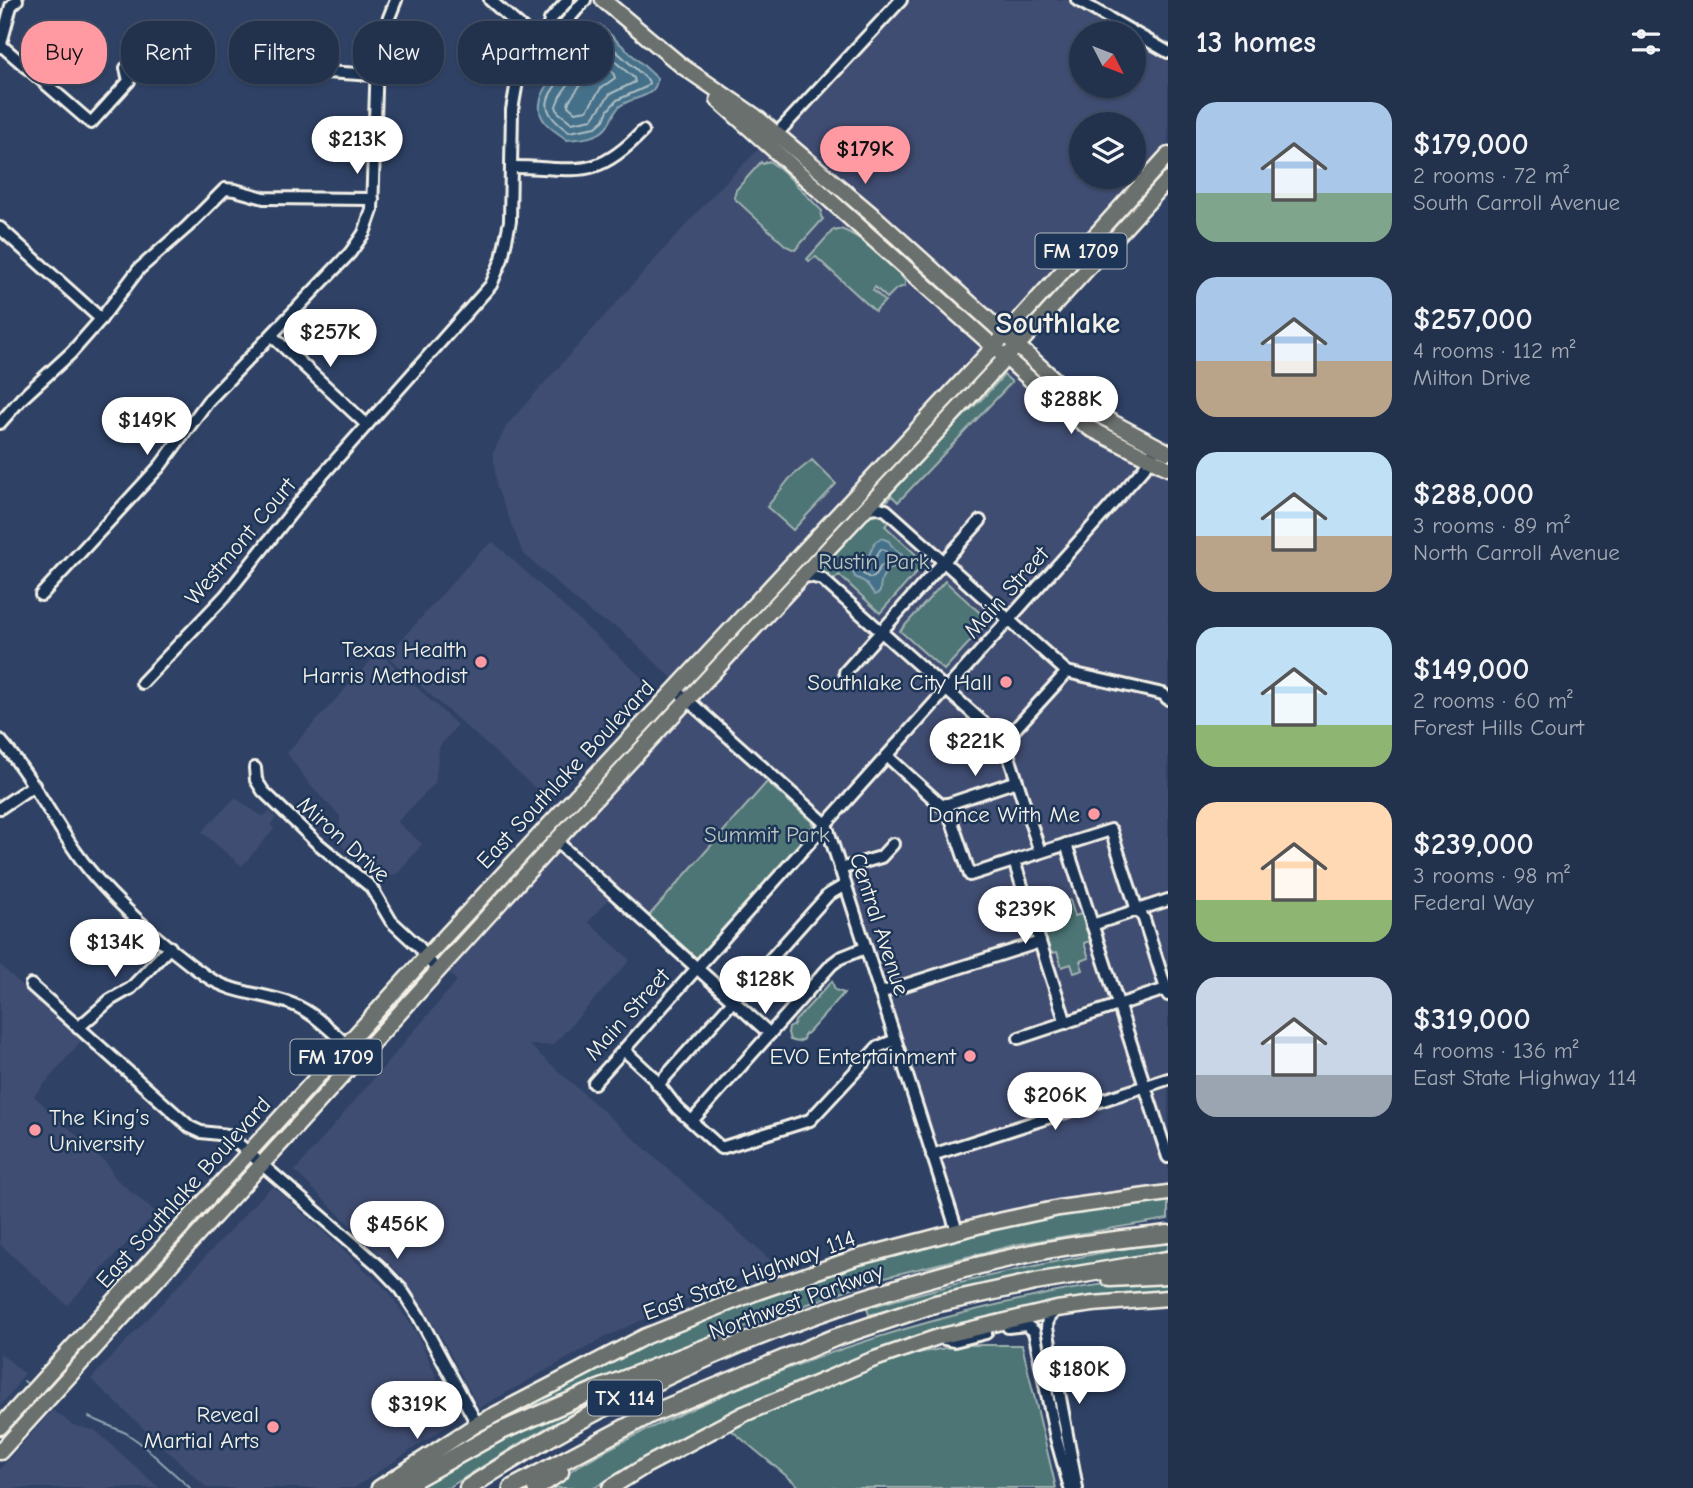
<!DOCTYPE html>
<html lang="en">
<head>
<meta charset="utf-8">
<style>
	body { margin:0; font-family:"Comic Neue",sans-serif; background:#2f3e56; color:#f1f3f6; height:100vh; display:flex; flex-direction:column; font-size:26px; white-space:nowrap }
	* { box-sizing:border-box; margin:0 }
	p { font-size:23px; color:#a3aab5 }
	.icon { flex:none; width:38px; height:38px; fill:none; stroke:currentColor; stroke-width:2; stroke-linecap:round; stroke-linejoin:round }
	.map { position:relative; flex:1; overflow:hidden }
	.details { display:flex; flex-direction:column; background:#23324c; width:525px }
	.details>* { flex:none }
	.hud { position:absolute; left:21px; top:21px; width:665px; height:63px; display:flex; gap:14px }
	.needle { width:46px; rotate:132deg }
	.tools { position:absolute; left:1069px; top:21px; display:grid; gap:14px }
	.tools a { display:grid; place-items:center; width:77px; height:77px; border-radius:50%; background:#23324c; box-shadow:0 2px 5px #0004,0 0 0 2px #404d64; font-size:35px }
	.price { position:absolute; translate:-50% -60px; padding:0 16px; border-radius:24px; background:#fff; color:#222; font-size:23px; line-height:46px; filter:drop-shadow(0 2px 4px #0008) }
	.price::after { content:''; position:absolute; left:50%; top:42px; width:21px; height:16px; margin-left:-10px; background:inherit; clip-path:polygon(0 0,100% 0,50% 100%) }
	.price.on { background:#ff9aa2; color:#111 }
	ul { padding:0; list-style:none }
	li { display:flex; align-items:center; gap:21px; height:175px; padding:0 28px }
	li span { display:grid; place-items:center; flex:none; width:196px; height:140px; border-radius:21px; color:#555 }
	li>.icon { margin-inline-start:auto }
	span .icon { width:84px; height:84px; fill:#fffc; stroke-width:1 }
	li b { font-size:30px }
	h2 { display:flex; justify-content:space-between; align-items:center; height:84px; padding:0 28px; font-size:30px }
	.tag { padding:0 24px; border-radius:28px; background:#23324c; box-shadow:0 2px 5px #0004,0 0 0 2px #404d64; font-size:24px; line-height:63px }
	.tag.on { background:#ff9aa2; color:#111 }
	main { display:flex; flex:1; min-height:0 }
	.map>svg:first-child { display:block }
	.built { fill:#404e72; fill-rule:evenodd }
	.green { fill:#4d7476; stroke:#a0b2af; stroke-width:2 }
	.water { fill:#45708a; stroke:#8ba4b0; stroke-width:2 }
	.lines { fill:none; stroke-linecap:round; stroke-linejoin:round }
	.shore { stroke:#aebdc2; stroke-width:2 }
	.stream { stroke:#8ba4b0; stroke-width:2 }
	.minor-casing { stroke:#f4f1e8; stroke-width:16 }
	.major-casing { stroke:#f4f1e8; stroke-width:19 }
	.highway-casing { stroke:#f4f1e8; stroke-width:21 }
	.minor { stroke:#1d3557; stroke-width:10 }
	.major { stroke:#6b706d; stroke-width:14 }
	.highway { stroke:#6b706d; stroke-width:16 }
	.poi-dot { fill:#ff9aa2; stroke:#1d3557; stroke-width:2.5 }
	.labels { text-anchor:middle; stroke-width:5; stroke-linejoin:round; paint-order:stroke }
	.shield { fill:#1d3557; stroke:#b4b9bc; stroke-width:2 }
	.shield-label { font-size:21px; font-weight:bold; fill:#f4f1e8 }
	.street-label { font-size:23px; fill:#f4f1e8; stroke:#1d3557 }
	.park-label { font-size:23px; fill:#bac5c0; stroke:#1d3557 }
	.poi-label { font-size:23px; fill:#f4f1e8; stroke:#1d3557; text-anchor:end }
	.district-label { font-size:30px; font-weight:bold; fill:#f4f1e8; stroke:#1d3557 }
</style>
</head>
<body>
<main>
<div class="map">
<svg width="1168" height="1488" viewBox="0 0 1168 1488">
	<rect width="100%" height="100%" fill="#2f4266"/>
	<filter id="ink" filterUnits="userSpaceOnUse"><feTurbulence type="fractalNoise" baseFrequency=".0143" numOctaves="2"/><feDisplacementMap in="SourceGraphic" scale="14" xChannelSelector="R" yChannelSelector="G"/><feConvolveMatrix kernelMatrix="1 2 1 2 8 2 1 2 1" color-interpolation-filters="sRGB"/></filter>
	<g filter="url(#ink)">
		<g class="built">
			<path d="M908,0H1067L1122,33H1082V86H1134V40L1168,60V142L1075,251L1005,320L999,322L791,136L790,129L800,116ZM1082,124H1134V177H1082Z"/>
			<path d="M763,145L836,217L849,226L906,273L913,286L985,349L673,679L620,629L593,615L523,553L497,488L493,453L507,425L713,195Z"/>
			<path d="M1007,372H1013L1168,472V1186L1117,1193L957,1231L826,824L774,777L644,921L613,894L588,922L630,960L553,1045H529L771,1261L607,1336L479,1408L442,1338L402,1276L295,1171L457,981L450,974V968L890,491Z"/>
			<path d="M493,542L652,687L551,802L387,656L479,553Z"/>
			<path d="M379,652L457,725L439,747L435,783L397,822L422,844L398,873L386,878L352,847L346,852L340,841V816L311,786L287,753Z"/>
			<path d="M235,798L257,813L263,816L270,812L276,818L270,825L274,829L242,866L202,832Z"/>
			<path d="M0,965L81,1041L34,1096L107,1164L115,1178L156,1213L67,1305L0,1244Z"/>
			<path d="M274,1187L388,1291L417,1334L456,1420L354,1488H207L91,1379L269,1189Z"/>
			<path d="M0,1353L24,1374L9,1396L0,1405Z"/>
			<path d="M53,1410L72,1425L96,1431L159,1488H0V1469Z"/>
		</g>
		<g class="green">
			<path d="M769,161L783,171L822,211L821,217L823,219L795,250L786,246L734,198L736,190L761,162L763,164Z"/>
			<path d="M834,229L836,231L840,229C857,233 896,266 905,281V286L896,289L887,298L875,287L873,290L885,301L875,311L816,257L809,261L807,259Z"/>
			<path d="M1004,375L1012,382L898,502L892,496L887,501L890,491L944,433L981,400Z"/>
			<path d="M812,460L836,484L793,530L767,507L790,478Z"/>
			<path d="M879,512L890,520L885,526L925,563L880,613L839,575L832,582C826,577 821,573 823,564L871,513Z"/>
			<path d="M945,581L989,621L944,670L900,631Z"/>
			<path d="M767,782L811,821L814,829L699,958H693L647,918Z"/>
			<path d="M1070,900L1075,916L1084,913L1093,940L1084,943L1089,958L1080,961L1083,970L1074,973L1071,964L1062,967L1057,952L1048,954L1040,927L1048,924L1043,908Z"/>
			<path d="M832,981L835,990L844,993L808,1033L804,1035L803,1040L797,1042L790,1040L788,1033L789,1028L794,1025L795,1021Z"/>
			<path d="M1168,1200V1219L1019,1244L877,1279L715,1338L438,1460L436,1457C595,1356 781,1276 965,1235C1032,1220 1100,1209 1168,1200Z"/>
			<path d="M1168,1242V1250L984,1284L869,1315L867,1308C966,1279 1066,1257 1168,1242Z"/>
			<path d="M1168,1280V1290L1096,1297L1047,1304L935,1331L887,1347L790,1385L683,1437L594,1488H543C592,1455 645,1430 698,1406C795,1362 896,1328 1000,1304C1033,1297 1066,1289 1099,1285C1122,1282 1145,1281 1168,1280Z"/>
			<path d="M962,1345H1022L1056,1488H801L731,1430L793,1399L902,1356Z"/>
			<path d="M605,1395L528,1438L448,1488H404L523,1424Z"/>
		</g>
		<g class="water">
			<path d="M593,24L600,25L657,78C657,99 632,96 620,106C611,114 611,127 600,133C591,139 577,139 567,140C560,134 550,129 545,122C528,102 556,74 567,60C577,48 581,34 593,24Z"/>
			<path d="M881,538L889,541C893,551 903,552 906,561L902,566C885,566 880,577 880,592L875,595L865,582L855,577L852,570L868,557L875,542Z"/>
		</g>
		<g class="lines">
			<g class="shore">
				<path d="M595,32L648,80L649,83L646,87L617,100L608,110L604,120L596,127L569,132C531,106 550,94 572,65C580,55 585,41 595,32Z"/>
				<path d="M596,45L634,78L635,82L610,94L592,119L572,123L558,112L556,106L560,96Z"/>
				<path d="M597,62C603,62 614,72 615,78L601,88L587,110L575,112L568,106L569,101Z"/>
				<path d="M881,549L885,550L891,559L881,566L874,577L870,578L863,574L862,570L873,561Z"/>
			</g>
			<g class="stream">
				<path d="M24,1381L28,1384"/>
				<path d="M89,1417L126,1433L139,1442L190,1488"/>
			</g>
			<defs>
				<g id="minor">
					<path d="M490,0L539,43"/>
					<path d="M1077,0L1168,52"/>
					<path d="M547,34L550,20L568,0"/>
					<path d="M2,46L91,123L129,81L126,68"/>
					<path d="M0,47L11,6L17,0"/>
					<path d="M309,71L376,75"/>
					<path d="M772,139L901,0"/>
					<path d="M512,167C576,167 593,183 643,131"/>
					<path d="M0,228L101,319"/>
					<path d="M272,336L367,425"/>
					<path d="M0,423L21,399L71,353L101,319L139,269L187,227L225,189L235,190L264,198L373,199"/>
					<path d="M864,509L876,507L886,510L1067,672L1163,694L1168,699"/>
					<path d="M801,577L809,576L822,579L1004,741L1040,852"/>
					<path d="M41,595L160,466L208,401L350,253L364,233L372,210L377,60L386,25L396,0"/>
					<path d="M845,672L980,521"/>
					<path d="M142,683L225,596L311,488L491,285L502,259L510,221L512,110L518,76L531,51L547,34L561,28L585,0"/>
					<path d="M682,695L826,824L957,1231"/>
					<path d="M0,740C31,776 51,817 78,855C105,894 167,949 206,976C232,994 263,993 292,1004C313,1012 330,1030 347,1045"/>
					<path d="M1004,741L1067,672"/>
					<path d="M887,756L942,806L1017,781"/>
					<path d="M255,768L256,780L263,791L316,842L371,887L391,921L419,947L438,972"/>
					<path d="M946,804L970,875L1111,830L1135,904L1144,919L1168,995"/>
					<path d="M0,808L34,785"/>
					<path d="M556,841L770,1034"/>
					<path d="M1066,844L1168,1157"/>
					<path d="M1014,861L1066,1023"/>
					<path d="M840,869L881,857L893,844"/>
					<path d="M1092,925L1168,900"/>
					<path d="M31,985L190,1127L201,1132L228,1135L379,1266L401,1289L418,1315L477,1424"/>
					<path d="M880,993L1040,942"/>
					<path d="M78,1028L110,1000L131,988L170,947"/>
					<path d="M1019,1038L1166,989"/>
					<path d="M624,1050L652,1076L677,1108L721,1148L810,1120L878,1047L895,1040"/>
					<path d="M594,1083L1107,510L1144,468L1153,452"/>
					<path d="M658,1085L828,895L845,885"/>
					<path d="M692,1121L832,964L840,958L865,948"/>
					<path d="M932,1155L1168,1079"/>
					<path d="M1057,1309L1048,1318L1047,1328L1077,1488"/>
					<path d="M1008,1327L1026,1325L1034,1331L1056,1438L1070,1488"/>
					<path d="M940,1338L954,1341L986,1333"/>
				</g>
				<g id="major">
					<path d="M603,0L682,66L755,116L876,218L1086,408L1168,452"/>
					<path d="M718,100L1061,407L1089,428L1168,468"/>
					<path d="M0,1427L427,956L1005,335L1168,155"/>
					<path d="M0,1452L556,841L1029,333L1168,180"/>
					<path d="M379,1488L477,1424L646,1336L757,1292L855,1258L989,1223L1059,1208L1168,1193"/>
					<path d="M610,1488L647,1465L744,1414L872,1360L938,1337L1057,1309L1093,1304L1168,1298"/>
				</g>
				<g id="highway">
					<path d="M1110,1278L1168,1275"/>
					<path d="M399,1488L499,1432L596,1390L718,1343"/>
					<path d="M468,1488C639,1375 837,1294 1037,1252C1080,1243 1124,1239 1168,1234"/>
					<path d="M512,1488L651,1414L834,1338L935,1304L1035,1282L1168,1260"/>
					<path d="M536,1488L560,1472"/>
				</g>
			</defs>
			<use href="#minor" class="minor-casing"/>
			<use href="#major" class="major-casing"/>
			<use href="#highway" class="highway-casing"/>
			<use href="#minor" class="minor"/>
			<use href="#major" class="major"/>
			<use href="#highway" class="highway"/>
		</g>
	</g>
	<g class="poi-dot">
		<circle cx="481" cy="662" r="7"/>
		<circle cx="1006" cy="682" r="7"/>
		<circle cx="1094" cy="814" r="7"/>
		<circle cx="970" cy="1056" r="7"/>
		<circle cx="35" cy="1130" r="7"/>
		<circle cx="273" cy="1427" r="7"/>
	</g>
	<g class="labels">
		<g class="shield">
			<rect x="1035.5" y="233.5" width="91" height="35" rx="5"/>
			<rect x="290.5" y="1039.5" width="91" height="35" rx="5"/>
			<rect x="588" y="1380.5" width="74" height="35" rx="5"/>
		</g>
		<g class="shield-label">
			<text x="1081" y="258">FM 1709</text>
			<text x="336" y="1064">FM 1709</text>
			<text x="625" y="1405">TX 114</text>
		</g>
		<g class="street-label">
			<text transform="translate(240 541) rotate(-50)" y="8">Westmont Court</text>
			<text transform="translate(1006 592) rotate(-48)" y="8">Main Street</text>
			<text transform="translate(565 774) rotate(-47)" y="8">East Southlake Boulevard</text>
			<text transform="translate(344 839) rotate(42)" y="8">Miron Drive</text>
			<text transform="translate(880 924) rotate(72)" y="8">Central Avenue</text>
			<text transform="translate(627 1014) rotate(-48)" y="8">Main Street</text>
			<text transform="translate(183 1192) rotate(-48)" y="8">East Southlake Boulevard</text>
			<text transform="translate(749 1275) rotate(-20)" y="8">East State Highway 114</text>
			<text transform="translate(796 1301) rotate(-20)" y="8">Northwest Parkway</text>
		</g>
		<g class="park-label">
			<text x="874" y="569">Rustin Park</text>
			<text x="767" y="842">Summit Park</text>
		</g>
		<g class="poi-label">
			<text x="467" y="657">Texas Health<tspan x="467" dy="26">Harris Methodist</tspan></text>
			<text x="992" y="690">Southlake City Hall</text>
			<text x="1080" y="822">Dance With Me</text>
			<text x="956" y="1064">EVO Entertainment</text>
			<text x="49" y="1125" text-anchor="start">The King’s<tspan x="49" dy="26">University</tspan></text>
			<text x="259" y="1422">Reveal<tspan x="259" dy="26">Martial Arts</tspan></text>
		</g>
		<g class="district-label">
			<text x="1058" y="333">Southlake</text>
		</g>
	</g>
</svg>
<div class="tools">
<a><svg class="needle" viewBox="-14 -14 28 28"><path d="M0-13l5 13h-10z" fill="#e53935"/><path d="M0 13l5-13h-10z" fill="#a3aab5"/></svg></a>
<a><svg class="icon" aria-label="layers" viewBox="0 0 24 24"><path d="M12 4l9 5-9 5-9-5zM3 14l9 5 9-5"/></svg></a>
</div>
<b class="price" style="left:357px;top:176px">$213K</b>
<b class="price on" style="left:865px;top:186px">$179K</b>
<b class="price" style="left:330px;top:369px">$257K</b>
<b class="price" style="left:1071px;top:436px">$288K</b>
<b class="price" style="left:147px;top:457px">$149K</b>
<b class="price" style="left:975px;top:778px">$221K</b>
<b class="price" style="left:1025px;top:946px">$239K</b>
<b class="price" style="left:115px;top:979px">$134K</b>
<b class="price" style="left:765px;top:1016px">$128K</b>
<b class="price" style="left:1055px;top:1132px">$206K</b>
<b class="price" style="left:397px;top:1261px">$456K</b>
<b class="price" style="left:1079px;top:1406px">$180K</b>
<b class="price" style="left:417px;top:1441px">$319K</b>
<div class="hud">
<a class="tag on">Buy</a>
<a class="tag">Rent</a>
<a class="tag">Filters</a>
<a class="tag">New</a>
<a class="tag">Apartment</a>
</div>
</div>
<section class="details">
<h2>13 homes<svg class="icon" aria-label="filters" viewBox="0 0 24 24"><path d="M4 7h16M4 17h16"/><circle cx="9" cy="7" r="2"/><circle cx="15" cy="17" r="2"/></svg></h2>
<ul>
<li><span style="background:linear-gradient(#a9c7e8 65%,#7fa58c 0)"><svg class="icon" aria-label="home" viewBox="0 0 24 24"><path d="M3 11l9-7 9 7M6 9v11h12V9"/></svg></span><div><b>$179,000</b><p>2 rooms · 72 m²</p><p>South Carroll Avenue</p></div></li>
<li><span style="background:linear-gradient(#a9c7e8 60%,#b9a48a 0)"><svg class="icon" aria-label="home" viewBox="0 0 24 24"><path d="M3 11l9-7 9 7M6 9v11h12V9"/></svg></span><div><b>$257,000</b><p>4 rooms · 112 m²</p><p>Milton Drive</p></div></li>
<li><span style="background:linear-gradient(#bfe0f5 60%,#b9a48a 0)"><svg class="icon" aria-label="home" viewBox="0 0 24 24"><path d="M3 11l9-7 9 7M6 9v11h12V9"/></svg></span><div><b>$288,000</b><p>3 rooms · 89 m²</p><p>North Carroll Avenue</p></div></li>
<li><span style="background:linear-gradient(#bfe0f5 70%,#8fb573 0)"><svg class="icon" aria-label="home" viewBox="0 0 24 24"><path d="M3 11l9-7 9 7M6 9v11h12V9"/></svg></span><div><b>$149,000</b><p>2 rooms · 60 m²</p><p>Forest Hills Court</p></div></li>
<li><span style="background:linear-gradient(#ffd9b3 70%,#8fb573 0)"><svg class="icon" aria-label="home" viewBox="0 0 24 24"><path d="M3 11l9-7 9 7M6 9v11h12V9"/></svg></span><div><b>$239,000</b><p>3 rooms · 98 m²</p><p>Federal Way</p></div></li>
<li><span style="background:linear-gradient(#c9d6e8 70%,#9aa5b1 0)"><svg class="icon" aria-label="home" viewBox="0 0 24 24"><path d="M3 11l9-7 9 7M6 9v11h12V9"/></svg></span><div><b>$319,000</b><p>4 rooms · 136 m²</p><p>East State Highway 114</p></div></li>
</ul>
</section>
</main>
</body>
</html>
